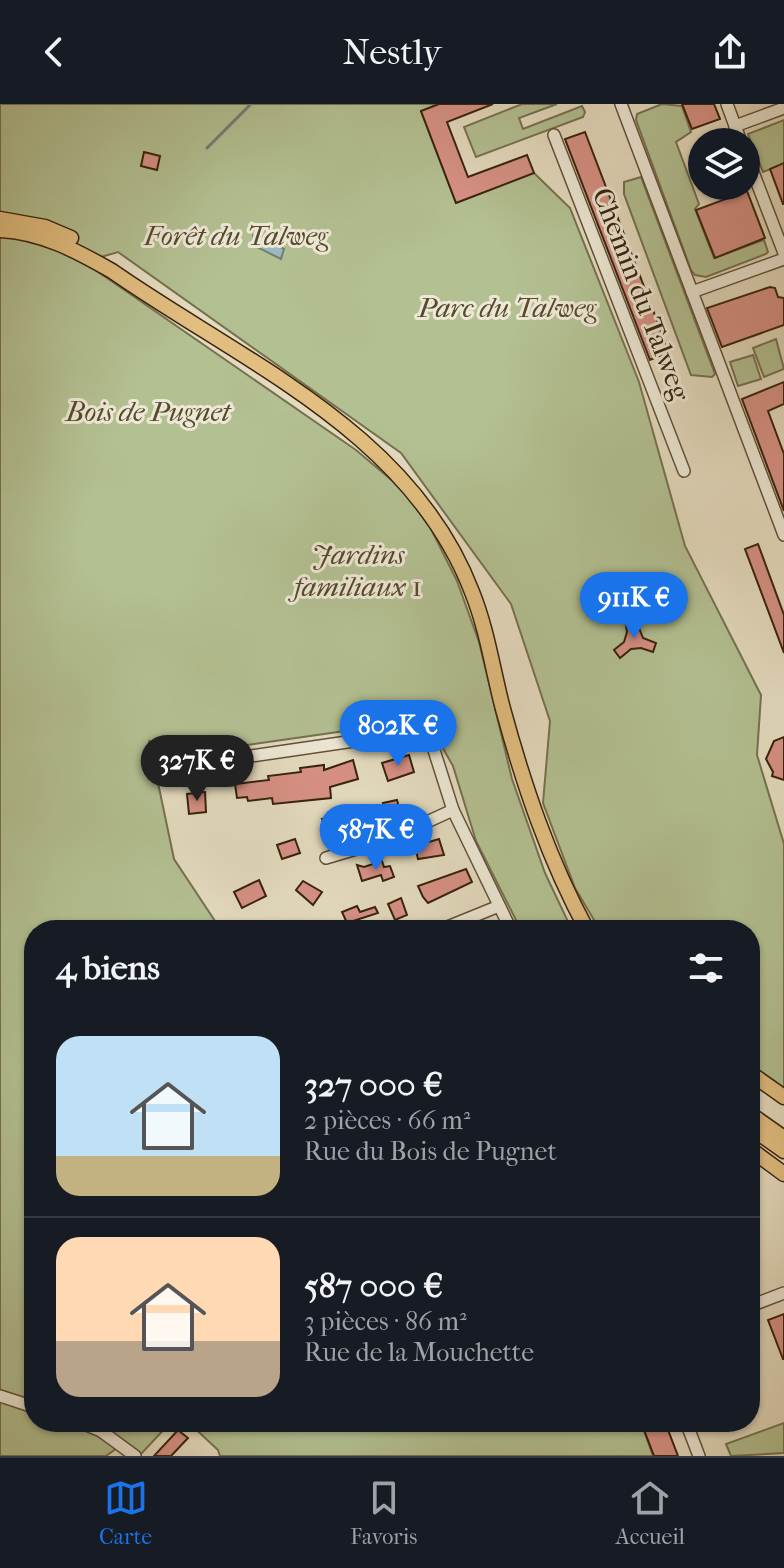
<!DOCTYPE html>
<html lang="fr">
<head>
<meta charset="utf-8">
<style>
	body { margin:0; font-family:"IM FELL French Canon",serif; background:#20242c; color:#f1f3f6; height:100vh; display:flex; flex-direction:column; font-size:30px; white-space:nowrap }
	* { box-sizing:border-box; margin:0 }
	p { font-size:26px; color:#9ea1a6 }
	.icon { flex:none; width:44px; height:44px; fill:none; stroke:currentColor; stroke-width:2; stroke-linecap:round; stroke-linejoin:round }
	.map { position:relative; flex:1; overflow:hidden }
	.sheet { position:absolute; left:24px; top:816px; width:736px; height:512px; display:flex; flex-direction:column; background:#171b24; border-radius:32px; box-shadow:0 2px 6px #0004 }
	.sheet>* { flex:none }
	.tools { position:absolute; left:688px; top:24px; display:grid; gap:16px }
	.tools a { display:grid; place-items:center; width:72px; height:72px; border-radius:50%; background:#171b24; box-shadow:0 2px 6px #0004; font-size:40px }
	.price { position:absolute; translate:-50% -68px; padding:0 18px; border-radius:28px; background:#1a73e8; color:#fff; font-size:26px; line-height:52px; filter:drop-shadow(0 2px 4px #0008) }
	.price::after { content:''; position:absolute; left:50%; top:48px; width:24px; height:18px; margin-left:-12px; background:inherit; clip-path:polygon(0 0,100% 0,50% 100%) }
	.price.current { background:#222; color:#fff }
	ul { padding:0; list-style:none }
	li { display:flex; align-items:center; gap:24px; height:200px; padding:0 32px }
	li+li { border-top:2px solid #363941 }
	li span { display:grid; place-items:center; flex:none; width:224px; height:160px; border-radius:24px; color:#555 }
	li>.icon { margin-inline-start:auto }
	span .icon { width:96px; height:96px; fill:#fffc; stroke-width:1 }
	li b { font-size:34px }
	h2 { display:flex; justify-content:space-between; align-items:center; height:96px; padding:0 32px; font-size:34px }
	header { display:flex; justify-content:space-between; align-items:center; height:104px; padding:0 32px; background:#171b24; font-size:36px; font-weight:600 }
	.dock { display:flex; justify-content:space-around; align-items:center; height:112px; border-top:2px solid #363941; background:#171b24; font-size:22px; color:#9ea1a6 }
	.dock a { display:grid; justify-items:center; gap:4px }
	.dock .current { color:#1a73e8 }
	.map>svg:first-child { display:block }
	.green { fill:#b3c092; stroke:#757150; stroke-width:2 }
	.water { fill:#9bb8bd; stroke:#737c77; stroke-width:2 }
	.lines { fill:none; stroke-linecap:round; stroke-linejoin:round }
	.stream { stroke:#737c77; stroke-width:3 }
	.building { fill:#d79185; stroke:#37220d; stroke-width:2 }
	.minor-casing { stroke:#62503a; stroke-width:14 }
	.major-casing { stroke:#37220d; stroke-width:17 }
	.minor { stroke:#ede8d5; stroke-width:11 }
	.major { stroke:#e2be80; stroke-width:14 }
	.labels { text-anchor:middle; stroke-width:6; stroke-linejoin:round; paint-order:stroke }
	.park-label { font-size:28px; font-style:italic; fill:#564a2e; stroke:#ede8d5 }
	.street-label { font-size:28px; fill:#37220d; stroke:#ede8d5 }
</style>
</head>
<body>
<header><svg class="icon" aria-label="back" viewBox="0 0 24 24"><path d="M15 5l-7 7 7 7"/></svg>Nestly<svg class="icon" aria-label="share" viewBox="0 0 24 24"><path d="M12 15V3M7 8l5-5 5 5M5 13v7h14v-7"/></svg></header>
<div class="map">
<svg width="784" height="1352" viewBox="0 0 784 1352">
	<rect width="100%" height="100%" fill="#e4dbbf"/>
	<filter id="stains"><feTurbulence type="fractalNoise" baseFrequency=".0025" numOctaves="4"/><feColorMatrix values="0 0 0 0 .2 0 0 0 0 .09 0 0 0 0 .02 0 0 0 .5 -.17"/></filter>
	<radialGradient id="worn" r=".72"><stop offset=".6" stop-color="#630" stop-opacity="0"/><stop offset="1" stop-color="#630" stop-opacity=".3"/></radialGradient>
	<g class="green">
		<path d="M0,0H439L421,7L456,99L534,69L570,104L639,278L685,442L761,591L757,651L784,740V987L750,962V826H600L575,784L543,699L550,617L511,500L401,349L118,148L84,158L356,346L402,385L429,421L457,477L479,538L512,675L545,769L572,826H521L476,737L453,662L433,627L359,625L162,653L149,636L174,755L221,826H34V1318H171L141,1350L124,1339L106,1352H0Z"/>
		<path d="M522,0H557L519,14L523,25L582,2L585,8L583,13L476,53L464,23Z"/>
		<path d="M662,0L682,2L691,28L676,38L699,100L695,105L714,154L764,136L768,148L766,150L706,173L695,171L691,166L636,16L637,10Z"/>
		<path d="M784,16V60L763,68L748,30Z"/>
		<path d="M641,73L715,270L712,273L691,271L624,90V78Z"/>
		<path d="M776,235L784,265L764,273L753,244Z"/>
		<path d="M753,251L761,275L738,282L730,258Z"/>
		<path d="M188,1318H641L653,1352H220L218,1346Z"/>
		<path d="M784,1319V1349L731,1352L726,1340Z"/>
	</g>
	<path class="water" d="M258,130L284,145L281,155L253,141V131Z"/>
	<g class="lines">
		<path class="stream" d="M207,44L251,0"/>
	</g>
	<g class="building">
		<path d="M439,0H493L447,18L468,73L527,51L534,69L456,99L421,7Z"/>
		<path d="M682,0H714L720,15L692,25Z"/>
		<path d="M585,28L669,248L650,256L565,35Z"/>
		<path d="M144,48L160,52L157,66L141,62Z"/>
		<path d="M784,59V100H783L770,65Z"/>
		<path d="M747,87L765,134L715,154L696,106Z"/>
		<path d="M770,183L775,184L778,193L784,194V221L722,243L707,204Z"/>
		<path d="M784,278V300L768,307L784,350V407L742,295Z"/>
		<path d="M758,440L784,511V549L745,445Z"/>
		<path d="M635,514L643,534L656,539L653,548L641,544L631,545L620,554L614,546L624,538L627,528L625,515Z"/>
		<path d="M784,633V676L772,672L773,668L766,655L774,637Z"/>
		<path d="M409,651L414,668L388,677L382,659Z"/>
		<path d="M353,656L358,675L330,683L331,694L273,700L272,694L248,697L247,693L237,694L235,680L269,676L268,672L301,668L300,664L324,661V666Z"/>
		<path d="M205,688L206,708L189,710L187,690Z"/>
		<path d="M397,696L402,714L389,718L383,699Z"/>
		<path d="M346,708L353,728L328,732L322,715Z"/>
		<path d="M295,735L300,749L282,755L277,741Z"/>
		<path d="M439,735L444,751L418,755L415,742Z"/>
		<path d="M382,757L384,763L390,762L394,773L383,777L381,771L362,777L357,761L364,763Z"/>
		<path d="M466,765L472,778L428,799L423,793L418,782Z"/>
		<path d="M259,776L266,792L242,804L234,788Z"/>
		<path d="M303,777L322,788L313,801L296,786Z"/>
		<path d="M401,794L407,811L395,816L388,800Z"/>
		<path d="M357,802L360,808L375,803L378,809L347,819L342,808Z"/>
		<path d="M784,1210V1255H783L768,1216Z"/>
		<path d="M641,1318H665L678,1352H654Z"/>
		<path d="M178,1326L188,1334L171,1352H154Z"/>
	</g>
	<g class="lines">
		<defs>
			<g id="minor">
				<path d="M621,0L784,431"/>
				<path d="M727,0L741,38"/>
				<path d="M735,22L784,4"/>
				<path d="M554,31L684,367"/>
				<path d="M746,50L784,149"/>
				<path d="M692,188L784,155"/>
				<path d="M210,658L388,632L418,633L433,643L453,706L511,826"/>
				<path d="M326,754L390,735L453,706"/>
				<path d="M440,826L499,802"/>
				<path d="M750,1202L784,1189"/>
				<path d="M0,1292L34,1303"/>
				<path d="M79,1318L101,1327L135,1352"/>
				<path d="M686,1318L699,1352"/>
			</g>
			<g id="major">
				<path d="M0,115L45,123L71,134"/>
				<path d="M0,126C42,128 77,147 112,167C244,259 411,328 472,488C487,525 493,567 503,605C524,682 549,756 587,826"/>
				<path d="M750,969L784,993"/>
				<path d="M750,1010L784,1034"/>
				<path d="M750,1023L784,1047"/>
				<path d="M750,1045L784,1070"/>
			</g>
		</defs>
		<use href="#minor" class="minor-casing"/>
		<use href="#major" class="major-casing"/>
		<use href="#minor" class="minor"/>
		<use href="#major" class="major"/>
	</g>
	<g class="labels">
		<g class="park-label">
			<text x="236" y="141">Forêt du Talweg</text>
			<text x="507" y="213">Parc du Talweg</text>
			<text x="148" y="317">Bois de Pugnet</text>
			<text x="358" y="460">Jardins<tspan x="358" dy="32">familiaux 1</tspan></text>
		</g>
		<g class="street-label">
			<text transform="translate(642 190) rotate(69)" y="10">Chemin du Talweg</text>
		</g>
	</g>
	<rect width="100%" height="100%" filter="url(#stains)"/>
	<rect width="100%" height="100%" fill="url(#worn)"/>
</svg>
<div class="tools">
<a><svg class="icon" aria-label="layers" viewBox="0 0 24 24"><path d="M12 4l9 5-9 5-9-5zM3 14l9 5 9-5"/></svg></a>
</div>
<b class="price" style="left:634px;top:536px">911K €</b>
<b class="price" style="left:398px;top:664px">802K €</b>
<b class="price current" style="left:197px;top:699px">327K €</b>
<b class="price" style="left:376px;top:768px">587K €</b>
<section class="sheet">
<h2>4 biens<svg class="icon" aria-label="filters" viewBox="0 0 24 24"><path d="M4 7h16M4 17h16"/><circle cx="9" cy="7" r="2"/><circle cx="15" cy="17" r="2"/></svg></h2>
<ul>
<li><span style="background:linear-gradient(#bfe0f5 75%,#c2b280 0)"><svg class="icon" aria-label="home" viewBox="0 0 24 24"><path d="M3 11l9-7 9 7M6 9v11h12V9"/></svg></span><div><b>327 000 €</b><p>2 pièces · 66 m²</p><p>Rue du Bois de Pugnet</p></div></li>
<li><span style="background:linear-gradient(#ffd9b3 65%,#b9a48a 0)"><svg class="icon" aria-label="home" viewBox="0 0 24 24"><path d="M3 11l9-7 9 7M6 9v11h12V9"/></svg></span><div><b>587 000 €</b><p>3 pièces · 86 m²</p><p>Rue de la Mouchette</p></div></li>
</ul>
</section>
</div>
<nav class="dock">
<a class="current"><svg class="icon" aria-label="map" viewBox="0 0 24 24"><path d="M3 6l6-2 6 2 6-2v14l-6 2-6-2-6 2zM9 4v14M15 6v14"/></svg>Carte</a>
<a><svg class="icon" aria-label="saved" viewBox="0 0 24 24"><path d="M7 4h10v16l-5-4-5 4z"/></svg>Favoris</a>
<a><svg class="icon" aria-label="home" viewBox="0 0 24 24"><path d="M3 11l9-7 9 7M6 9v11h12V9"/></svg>Accueil</a>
</nav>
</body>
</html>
